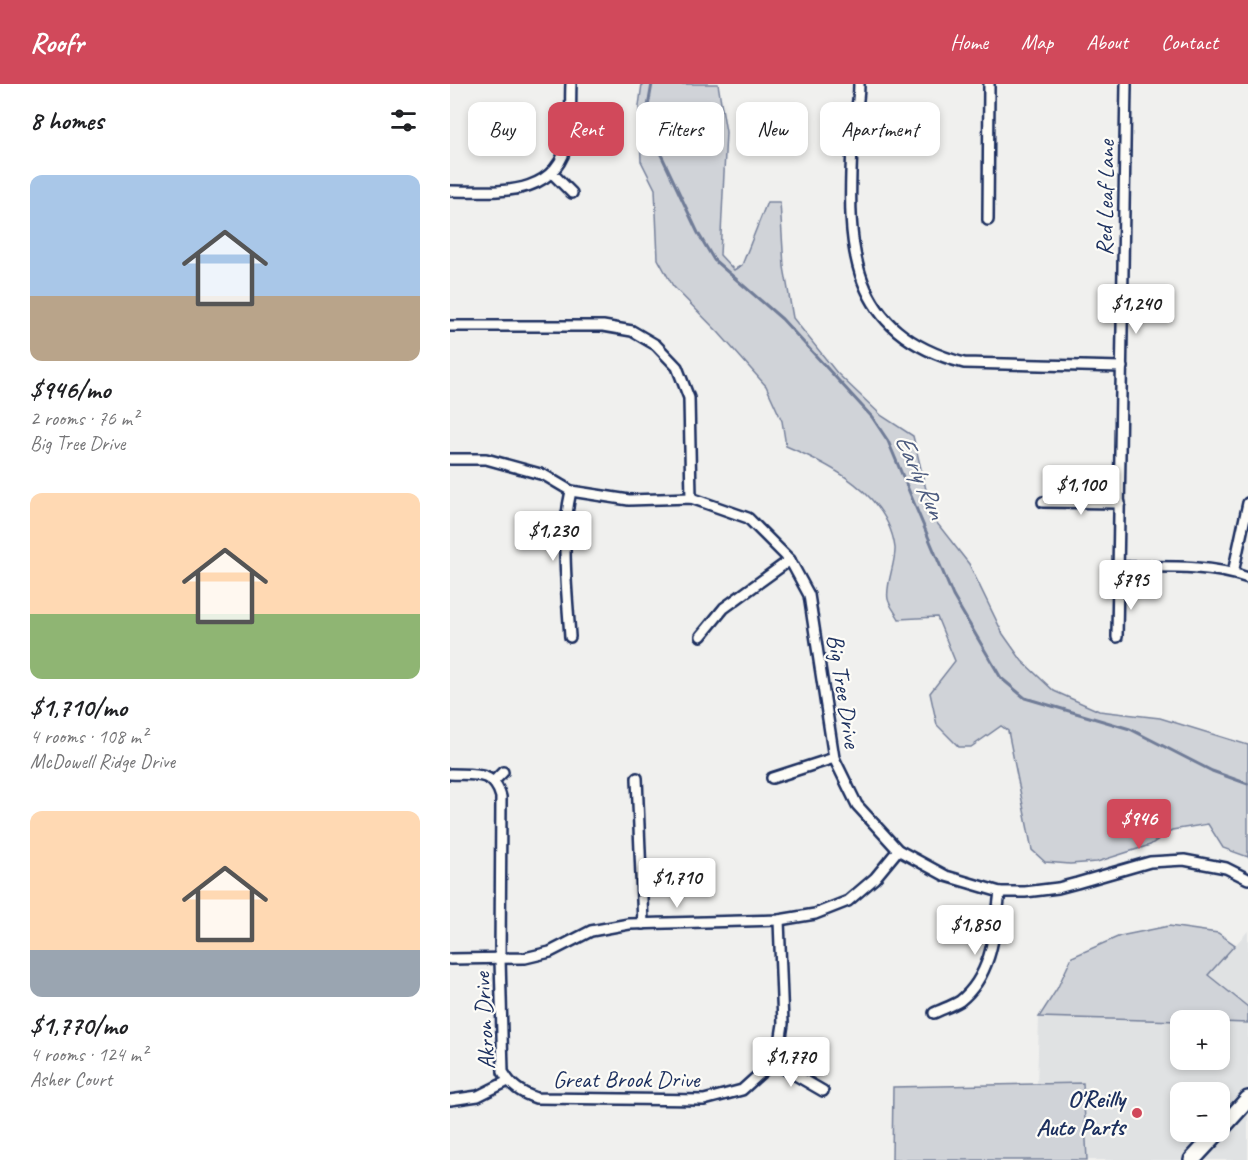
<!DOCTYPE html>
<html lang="en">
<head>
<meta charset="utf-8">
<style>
	body { margin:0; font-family:Caveat,sans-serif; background:#f6f6f6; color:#202124; height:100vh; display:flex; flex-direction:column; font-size:22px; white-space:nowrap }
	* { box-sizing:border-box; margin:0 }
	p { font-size:20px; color:#757577 }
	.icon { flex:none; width:33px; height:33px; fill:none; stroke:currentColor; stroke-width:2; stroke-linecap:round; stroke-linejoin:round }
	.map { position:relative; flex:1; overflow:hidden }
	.drawer { display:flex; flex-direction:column; background:#fff; width:450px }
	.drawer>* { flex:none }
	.guide { position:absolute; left:18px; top:18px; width:570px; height:54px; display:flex; gap:12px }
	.controls { position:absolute; left:720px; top:926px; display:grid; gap:12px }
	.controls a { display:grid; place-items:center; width:60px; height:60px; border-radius:12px; background:#fff; box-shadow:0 3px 9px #0003; font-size:30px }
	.price { position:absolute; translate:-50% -51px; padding:0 14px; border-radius:6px; background:#fff; color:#222; font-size:20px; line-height:39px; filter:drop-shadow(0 2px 3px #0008) }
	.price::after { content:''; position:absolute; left:50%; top:36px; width:18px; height:14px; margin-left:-9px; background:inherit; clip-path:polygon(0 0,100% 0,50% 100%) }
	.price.on { background:#d1495b; color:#fff }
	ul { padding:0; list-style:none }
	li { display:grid; align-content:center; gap:12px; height:318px; padding:0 30px }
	li span { display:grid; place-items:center; height:186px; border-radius:12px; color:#555 }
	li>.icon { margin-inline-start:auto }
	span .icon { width:108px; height:108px; fill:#fffc; stroke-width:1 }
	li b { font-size:26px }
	h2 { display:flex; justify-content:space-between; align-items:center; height:72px; padding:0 30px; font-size:26px }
	.tag { padding:0 21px; border-radius:12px; background:#fff; box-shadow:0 3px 9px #0003; font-size:21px; line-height:54px }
	.tag.on { background:#d1495b; color:#fff }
	header { display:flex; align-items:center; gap:36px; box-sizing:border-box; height:84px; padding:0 30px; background:#d1495b; color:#fff }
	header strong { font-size:28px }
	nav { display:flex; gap:33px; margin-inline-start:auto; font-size:21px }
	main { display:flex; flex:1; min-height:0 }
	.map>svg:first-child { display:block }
	.built { fill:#e0e2e3; fill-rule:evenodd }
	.green { fill:#d0d3d8; stroke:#76819b; stroke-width:1.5 }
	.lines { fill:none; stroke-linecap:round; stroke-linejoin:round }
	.stream { stroke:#6f7b97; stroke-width:3 }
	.street-casing { stroke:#1b2f5e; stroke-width:14 }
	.primary-casing { stroke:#1b2f5e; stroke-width:20 }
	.street { stroke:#fdfcf7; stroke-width:9 }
	.primary { stroke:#fdfcf7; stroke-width:15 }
	.poi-dot { fill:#d1495b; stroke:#fdfcf7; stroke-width:2 }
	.labels { text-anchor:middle; stroke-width:4.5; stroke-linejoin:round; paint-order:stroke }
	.street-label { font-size:24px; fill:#1b2f5e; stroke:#fdfcf7 }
	.poi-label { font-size:24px; font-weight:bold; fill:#1b2f5e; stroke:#fdfcf7; text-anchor:end }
	.water-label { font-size:26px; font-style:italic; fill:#4c5b7f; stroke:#fdfcf7 }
</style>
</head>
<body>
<header>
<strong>Roofr</strong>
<nav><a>Home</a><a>Map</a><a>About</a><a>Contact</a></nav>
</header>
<main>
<section class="drawer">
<h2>8 homes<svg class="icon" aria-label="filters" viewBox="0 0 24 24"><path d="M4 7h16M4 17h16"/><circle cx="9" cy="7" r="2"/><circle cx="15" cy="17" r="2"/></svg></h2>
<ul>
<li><span style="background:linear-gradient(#a9c7e8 65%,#b9a48a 0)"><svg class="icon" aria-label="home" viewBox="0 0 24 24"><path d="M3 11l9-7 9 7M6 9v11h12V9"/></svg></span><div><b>$946/mo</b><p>2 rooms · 76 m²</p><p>Big Tree Drive</p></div></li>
<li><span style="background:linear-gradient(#ffd9b3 65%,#8fb573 0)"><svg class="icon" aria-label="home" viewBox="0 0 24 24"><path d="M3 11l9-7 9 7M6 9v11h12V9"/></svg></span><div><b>$1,710/mo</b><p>4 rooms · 108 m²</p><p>McDowell Ridge Drive</p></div></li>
<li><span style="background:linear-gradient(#ffd9b3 75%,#9aa5b1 0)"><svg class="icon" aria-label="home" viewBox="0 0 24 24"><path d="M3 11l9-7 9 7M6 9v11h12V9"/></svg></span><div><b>$1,770/mo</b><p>4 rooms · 124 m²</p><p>Asher Court</p></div></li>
</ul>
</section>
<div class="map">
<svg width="798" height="1076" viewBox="0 0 798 1076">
	<rect width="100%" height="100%" fill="#f0f0ee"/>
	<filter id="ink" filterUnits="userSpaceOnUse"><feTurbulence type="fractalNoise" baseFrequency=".0167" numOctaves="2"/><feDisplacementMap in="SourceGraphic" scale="12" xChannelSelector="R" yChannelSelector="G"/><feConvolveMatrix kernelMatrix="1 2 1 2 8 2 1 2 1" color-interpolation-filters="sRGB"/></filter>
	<g filter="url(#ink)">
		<g class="built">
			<path d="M798,847V923L758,891Z"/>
			<path d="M589,933L730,937V975H770V938L798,939V1076H637L633,1000L587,1002ZM730,1008H770V1047H730Z"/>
		</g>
		<g class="green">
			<path d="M192,0H268L276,48L270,171L284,186L292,181L317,118H330L334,183L343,234L387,289L432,332L463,352L483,434L519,480L553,550L572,577L604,607L649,627L710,634L798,661V773L773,764L758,740L722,746L700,761L647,778L620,780L595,778L582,766L558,647L551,642L521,663H509L487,641L480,609L505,577L487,533L449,535C446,529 439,521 438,515C435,502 446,478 445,464C438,410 381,381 336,362L332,337L316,302L269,249L223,202L208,175L205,105L191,77L189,22Z"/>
			<path d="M719,842L768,849L785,861L758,891L798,923V939L770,938V936L730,937L589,933L607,905L622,873L670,852Z"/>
			<path d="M633,999L637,1076H442L443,1003Z"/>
		</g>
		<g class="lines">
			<path class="stream" d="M202,0L197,28L198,43L248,149L264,176L332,235L422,333L438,357L503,512L551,594L575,614L680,645L762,687L798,700"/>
			<defs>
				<g id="street">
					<path d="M409,0C409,22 403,42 402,64C397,164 399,249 514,279L672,283"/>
					<path d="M102,89L122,109"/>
					<path d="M0,107C46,107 107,115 118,55C122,37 120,18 121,0"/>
					<path d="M538,136L539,0"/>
					<path d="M0,242H153L182,247L206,261L227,283L239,314L241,414"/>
					<path d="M0,375H36L94,391L121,407L179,416L241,414L298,434L340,476L359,511L384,674L407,721L448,766L496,792L550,808H575L608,804L627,799L700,778L734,776L776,784L798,795"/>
					<path d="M593,418L670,419"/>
					<path d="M669,483C712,483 758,480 798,494"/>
					<path d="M783,489L798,419"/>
					<path d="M251,552L274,524L340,476"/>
					<path d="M120,553C117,505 110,454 121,407"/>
					<path d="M667,553L676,0"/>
					<path d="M0,690C23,691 44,686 51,713L50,875L53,988C61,1002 71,1009 86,1014L254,1016L292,1006L323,978L330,959L333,940L329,836"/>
					<path d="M187,694L193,840"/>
					<path d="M322,694L384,674"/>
					<path d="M44,697L53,688"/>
					<path d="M0,875L75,874L100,868L141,847L179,840L329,836L365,830L398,817L425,794L448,766"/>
					<path d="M484,929C492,925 502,922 510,917C543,891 545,845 550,808"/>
					<path d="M323,978L373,1007"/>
					<path d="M0,1016L28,1012L58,997"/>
				</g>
				<g id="primary">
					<path d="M770,1046L798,1015"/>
					<path d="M742,1076L769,1047"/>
				</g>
			</defs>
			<use href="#street" class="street-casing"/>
			<use href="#primary" class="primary-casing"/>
			<use href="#street" class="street"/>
			<use href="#primary" class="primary"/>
		</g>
	</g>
	<circle class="poi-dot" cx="687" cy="1029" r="6"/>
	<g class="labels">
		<g class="street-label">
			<text transform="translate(655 114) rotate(-89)" y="8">Red Leaf Lane</text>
			<text transform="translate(394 607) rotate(81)" y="8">Big Tree Drive</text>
			<text transform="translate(34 937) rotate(-93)" y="8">Akron Drive</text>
			<text x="176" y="1003">Great Brook Drive</text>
		</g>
		<g class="poi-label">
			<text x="675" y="1023">O'Reilly<tspan x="675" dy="28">Auto Parts</tspan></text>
		</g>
		<g class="water-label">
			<text transform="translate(471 392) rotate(66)" y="9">Early Run</text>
		</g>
	</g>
</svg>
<div class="controls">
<a>+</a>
<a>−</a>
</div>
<b class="price" style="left:686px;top:251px">$1,240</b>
<b class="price" style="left:631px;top:432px">$1,100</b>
<b class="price" style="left:103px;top:478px">$1,230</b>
<b class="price" style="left:681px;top:527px">$795</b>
<b class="price on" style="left:689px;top:766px">$946</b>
<b class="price" style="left:227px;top:825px">$1,710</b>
<b class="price" style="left:525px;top:872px">$1,850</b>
<b class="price" style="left:341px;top:1004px">$1,770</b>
<div class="guide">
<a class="tag">Buy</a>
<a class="tag on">Rent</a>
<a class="tag">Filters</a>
<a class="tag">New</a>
<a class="tag">Apartment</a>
</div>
</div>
</main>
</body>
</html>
